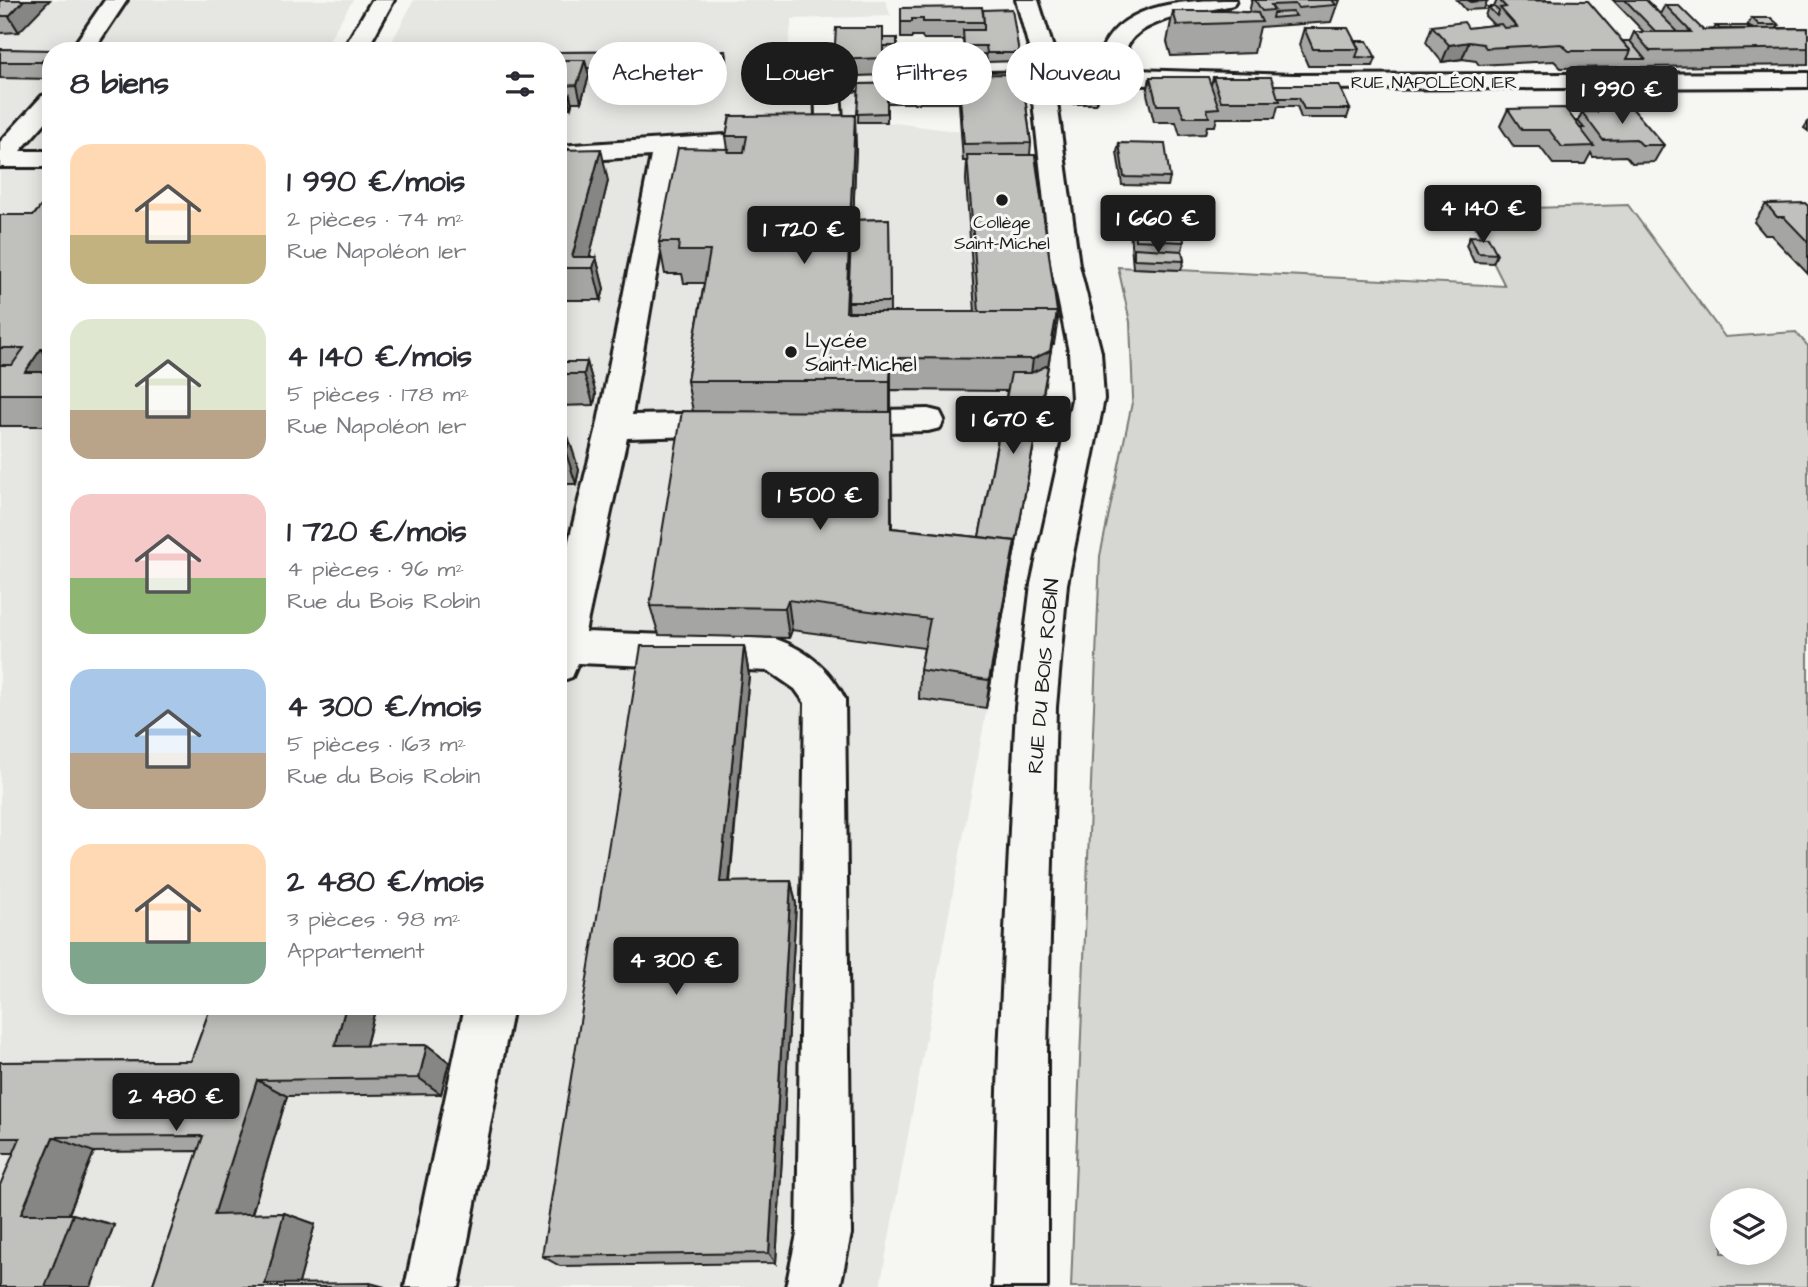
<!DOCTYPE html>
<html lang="fr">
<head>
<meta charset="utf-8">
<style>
	body { margin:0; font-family:"Architects Daughter",sans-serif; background:#f2f2f3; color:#2b2b33; height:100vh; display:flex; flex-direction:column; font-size:26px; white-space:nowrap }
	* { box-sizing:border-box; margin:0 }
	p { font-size:23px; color:#7c7c81 }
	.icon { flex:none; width:38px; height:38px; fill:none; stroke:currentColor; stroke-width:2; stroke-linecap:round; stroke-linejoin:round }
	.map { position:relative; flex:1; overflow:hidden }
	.side { position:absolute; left:42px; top:42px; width:525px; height:973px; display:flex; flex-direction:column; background:#fff; border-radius:28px; box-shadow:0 4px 18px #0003 }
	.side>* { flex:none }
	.hud { position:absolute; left:588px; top:42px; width:665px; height:63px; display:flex; gap:14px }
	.fabs { position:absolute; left:1710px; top:1188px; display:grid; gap:14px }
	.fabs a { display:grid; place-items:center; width:77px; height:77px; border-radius:50%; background:#fff; box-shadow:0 4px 18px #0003; font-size:35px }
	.price { position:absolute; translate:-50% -60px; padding:0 16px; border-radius:7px; background:#1c1c1c; color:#fff; font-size:23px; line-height:46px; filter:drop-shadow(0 2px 4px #0008) }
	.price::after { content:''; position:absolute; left:50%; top:42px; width:21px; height:16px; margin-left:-10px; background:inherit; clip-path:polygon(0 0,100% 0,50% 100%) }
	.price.on { background:#222; color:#fff }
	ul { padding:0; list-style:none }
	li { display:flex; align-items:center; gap:21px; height:175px; padding:0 28px }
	li span { display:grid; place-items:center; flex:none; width:196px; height:140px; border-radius:21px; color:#555 }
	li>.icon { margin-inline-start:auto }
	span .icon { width:84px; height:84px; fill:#fffc; stroke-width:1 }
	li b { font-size:30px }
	h2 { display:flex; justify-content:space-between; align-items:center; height:84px; padding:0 28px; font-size:30px }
	.chip { padding:0 24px; border-radius:32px; background:#fff; box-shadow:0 4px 18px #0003; font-size:24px; line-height:63px }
	.chip.on { background:#1c1c1c; color:#fff }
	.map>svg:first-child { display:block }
	.built { fill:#e6e6e2 }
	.green { fill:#d6d6d2; stroke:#797977; stroke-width:2; fill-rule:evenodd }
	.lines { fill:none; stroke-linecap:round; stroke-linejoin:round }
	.minor-casing { stroke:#1c1c1c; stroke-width:6 }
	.minor { fill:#f6f6f2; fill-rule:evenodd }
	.wall { fill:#a5a5a3; stroke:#1c1c1c; stroke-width:2; fill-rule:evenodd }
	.shaded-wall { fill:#868684; stroke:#1c1c1c; stroke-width:2 }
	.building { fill:#c0c0bd; stroke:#1c1c1c; stroke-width:2 }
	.poi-dot { fill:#1c1c1c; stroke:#f6f6f2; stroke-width:2.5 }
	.labels { text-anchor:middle; stroke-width:6; stroke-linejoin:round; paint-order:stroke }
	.far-street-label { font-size:18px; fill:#1c1c1c; stroke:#f6f6f2 }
	.far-poi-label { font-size:18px; fill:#1c1c1c; stroke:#f6f6f2 }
	.poi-label { font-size:21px; fill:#1c1c1c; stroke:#f6f6f2; text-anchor:start }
	.street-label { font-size:21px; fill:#1c1c1c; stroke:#f6f6f2 }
</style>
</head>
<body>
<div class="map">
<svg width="1808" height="1287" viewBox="0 0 1808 1287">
	<rect width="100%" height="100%" fill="#f6f6f2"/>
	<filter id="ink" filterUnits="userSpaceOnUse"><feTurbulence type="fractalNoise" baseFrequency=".0143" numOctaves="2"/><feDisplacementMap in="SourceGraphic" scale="14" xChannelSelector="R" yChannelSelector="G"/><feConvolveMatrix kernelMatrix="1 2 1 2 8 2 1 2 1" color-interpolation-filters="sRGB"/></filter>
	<g filter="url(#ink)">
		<path class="built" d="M0,0H353L322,51H51V1006H558V51H387L414,0H885L891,16L792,19L784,76L1015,71V79L859,93L858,122H887L962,132L1032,180L1054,345L880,1287H0Z"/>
		<path class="green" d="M1628,205L1725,337L1796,332L1808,346V1287H1071L1100,556L1133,398L1130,322L1118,267L1505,286L1467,210ZM1722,1200H1774V1253H1722Z"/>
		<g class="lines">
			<defs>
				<g id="minor">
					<path d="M105,0H127L93,51H70Z"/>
					<path d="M372,0H394L366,51H342Z"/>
					<path d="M1016,0H1038L1054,51L1066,71L1110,70L1103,47C1125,1 1192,0 1236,0L1233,5C1204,12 1140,17 1127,47L1134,70L1293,75L1808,73V87L1293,89L1080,83L1067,85L1060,90L1057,102L1079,265L1101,352L1104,399L1067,584L1056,707L1047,1052V1287H993L999,1052L1016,707L1031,584L1072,399L1069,352L1051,265L1033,102L1036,87L840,90L842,120C818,155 716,151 677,154L632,415L733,413L745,416L749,424L745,432L733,435L627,438L585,632L776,639C807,650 831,670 845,699L851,1234L840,1287H786L797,1234L805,703L795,689L769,671L578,663L572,677L558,682V585L597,427L651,156L558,162V146L771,132L800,126L816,117L815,83L818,78L827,76L1042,72L1030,51Z"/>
					<path d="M51,94V116L20,151H51V167H0V142L42,96Z"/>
					<path d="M928,409L940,412L944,420L940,428L928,431L839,433L827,430L823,422L827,414L839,411Z"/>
					<path d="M465,1006H513L459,1287H405Z"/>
				</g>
			</defs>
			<use href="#minor" class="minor-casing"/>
			<use href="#minor" class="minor"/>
		</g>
		<g class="wall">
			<path d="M0,0L19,32L0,33Z"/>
			<path d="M1252,0H1340L1337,8H1336L1331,22L1260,27L1254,53L1171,56L1167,42L1173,11L1249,12Z"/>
			<path d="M1457,0H1486L1487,1L1484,9L1466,10Z"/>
			<path d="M1497,0H1552L1622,41H1630L1634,32H1644L1613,0H1646L1660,14L1665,5L1703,30L1714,29L1716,26H1747L1752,18L1779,25L1777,28H1808V65L1561,68L1554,61L1479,65L1476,61L1462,59L1442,62L1426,42L1432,26L1468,28L1494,25L1485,16L1488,7H1494Z"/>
			<path d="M901,8L983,10L1019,53L1018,61L987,62L986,54L964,55L963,39H923L922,36H912V38H901Z"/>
			<path d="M1304,28L1355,41L1376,58L1373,66H1308L1299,45Z"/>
			<path d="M897,38V55H883V46V75L834,77V60Z"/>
			<path d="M0,49L51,51V79L0,78Z"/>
			<path d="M726,51L727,60L723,76H589L581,102H572L571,108H558V52Z"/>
			<path d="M1022,74L1031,143L1030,155L1058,319L1054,344H1052L986,708L919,699L920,670L924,648L792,630L789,638L659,635L650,606L693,411L687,381L704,283H684L682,274H665L659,242L728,149L726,136L730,116L856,146L853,220L889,219L890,312H975L966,180L967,161H963L959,103H887V122H858L859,84L930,83ZM891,390L1007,391L979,537L892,528Z"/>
			<path d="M1150,77L1211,85L1213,77L1274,85L1350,109L1347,118H1301L1297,106H1278L1275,118H1217L1215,126H1207L1205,134L1180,135L1176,122H1154L1147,94Z"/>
			<path d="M1068,86L1098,95L1096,104H1068L1067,95Z"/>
			<path d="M1508,109L1575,121H1578L1582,112H1593L1595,109L1664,145L1654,162L1632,163L1626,156L1593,157L1591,153L1585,164H1553L1540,147H1514L1500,126Z"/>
			<path d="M1808,122V131L1804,128Z"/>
			<path d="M1119,143L1170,178L1168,186L1122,185L1117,152Z"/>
			<path d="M558,148L570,150L608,181L589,257H596L604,289L601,300H558Z"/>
			<path d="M51,194V426H0V215H34Z"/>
			<path d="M1137,202L1184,242L1182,251L1184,261L1181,270L1133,268L1130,231H1128V219L1129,210H1136Z"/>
			<path d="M1766,204L1808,206V274L1771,235H1765L1754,222Z"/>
			<path d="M1470,236L1497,254L1493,263L1474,262L1466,245Z"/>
			<path d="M558,362H587L596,394L594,405L558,406Z"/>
			<path d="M558,439L579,470L576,484H558Z"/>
			<path d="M744,646L749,675L730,882L791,881L796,904L776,1263L560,1266L542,1256Z"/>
			<path d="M211,1006H364L374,1014L366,1046L427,1045L449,1062L441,1094L287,1096L252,1214L284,1213L315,1224L299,1283L152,1287L198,1151L94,1152L69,1214L114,1225L91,1287L14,1153H0V1062L191,1061Z"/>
		</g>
		<g class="shaded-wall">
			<path d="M24,0H50L19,32L9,16Z"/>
			<path d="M1469,42L1462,59L1442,62L1449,45Z"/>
			<path d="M726,51L727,60L723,76L722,67Z"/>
			<path d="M51,52V77L41,62Z"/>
			<path d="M585,60L589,76L581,102L577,85Z"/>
			<path d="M570,95L572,104L571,108L568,100Z"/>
			<path d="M855,115L856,146L850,302H848L849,319L846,312Z"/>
			<path d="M601,149L608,181L587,268L572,257Z"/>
			<path d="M596,257L604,289L601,300L593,268Z"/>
			<path d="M1057,312L1052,344L986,708L1033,359Z"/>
			<path d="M41,349L51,361V394L25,372Z"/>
			<path d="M891,358V390L890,413V381Z"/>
			<path d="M587,362L596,394L594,405L584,374Z"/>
			<path d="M569,439L579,470L576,484L566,453Z"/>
			<path d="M788,600L792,630L789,638L785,608Z"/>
			<path d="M744,646L749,675L727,905L720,882Z"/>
			<path d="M791,881L796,904L776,1263L769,1253Z"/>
			<path d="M346,1006H364L374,1014L361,1064L335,1046Z"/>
			<path d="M427,1045L449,1062L441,1094L419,1078Z"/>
			<path d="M257,1080L287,1096L248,1226L214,1215Z"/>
			<path d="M53,1137L94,1152L64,1225L21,1214Z"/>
			<path d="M284,1213L315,1224L298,1287L265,1284Z"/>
			<path d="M73,1214L114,1225L91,1287H45Z"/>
			<path d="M370,1283L385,1287H369Z"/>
		</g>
		<g class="building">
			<path d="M0,0H24L9,16H0Z"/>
			<path d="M1255,0H1332L1336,5L1298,8L1295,4L1271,5L1274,10L1262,11Z"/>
			<path d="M1468,0H1486L1487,1L1470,2Z"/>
			<path d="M1499,0L1588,1L1631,51H1569L1561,44L1486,48L1483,44L1469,42L1449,45L1432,26L1464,22L1468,28L1501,24L1504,28L1517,27L1500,8L1506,7Z"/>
			<path d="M1625,0H1646L1678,32H1656Z"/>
			<path d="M1665,5H1678L1703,30L1808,28V48L1650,51L1634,32H1691Z"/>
			<path d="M982,7L984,22H923V19H912V22H901V8Z"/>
			<path d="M1488,7H1494L1499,11L1497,16Z"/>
			<path d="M1012,9L1019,53H987L986,46H964L963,30H984V22L983,10Z"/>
			<path d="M1173,11H1226L1258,13L1262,22L1177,25Z"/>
			<path d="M1293,12L1296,16L1272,18L1273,13Z"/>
			<path d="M1752,18H1771L1779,25H1759Z"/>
			<path d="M1716,26H1750L1753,29H1720Z"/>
			<path d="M836,28H883V58L834,60Z"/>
			<path d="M1304,28H1348L1359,49H1313Z"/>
			<rect x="883" y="38" width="14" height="8"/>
			<path d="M1355,41H1367L1376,58L1356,57L1359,49Z"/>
			<path d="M1622,41H1630L1645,59H1627L1631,51Z"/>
			<path d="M0,49L53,50L51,51V52L41,62H0Z"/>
			<path d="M726,51L722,67L587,68L585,60H558V52Z"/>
			<path d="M558,60H585L577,85L558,86Z"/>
			<path d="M1022,74L1031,143L964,144L959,86H931L930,75Z"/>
			<path d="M1150,77H1208L1219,108L1207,109L1209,117H1184L1179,105H1157Z"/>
			<path d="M1213,77H1271L1280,101H1221Z"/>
			<path d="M930,83L931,94H887V113L857,114L859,84Z"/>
			<path d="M1274,85H1339L1350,109H1304L1299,98H1278Z"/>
			<path d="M1068,86H1096L1098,95H1070Z"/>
			<path d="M558,95H570L568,100H558Z"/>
			<path d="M1565,108L1594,146L1562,147L1549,130H1522L1508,109Z"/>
			<path d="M1632,108L1664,145H1642L1636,139L1603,140L1582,112H1597L1595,109Z"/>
			<path d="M855,115L846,312H1057L1050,351L1033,359L891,358L890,381H687L710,251H678L679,242H659L678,148L729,149L728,152H744L747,136H726L730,116Z"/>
			<path d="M1575,121H1578L1584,128H1580Z"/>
			<path d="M1119,143L1165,144L1170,178L1124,177Z"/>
			<path d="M558,148L570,149V150H561L558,158Z"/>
			<path d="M601,149L572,257H596L593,268H558V158L561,150Z"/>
			<path d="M967,155H1035L1058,319H1056L1057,312H979Z"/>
			<path d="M51,194V349H41L25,372H51V394H0V365H12L24,348H0V215H34Z"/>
			<path d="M1137,202L1180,204L1184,242L1135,240L1134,214H1138Z"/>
			<path d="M1805,203L1808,206V242L1784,217H1777L1766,204Z"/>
			<path d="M1129,210H1136V214H1134L1132,222L1129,223Z"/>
			<path d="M889,219L890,302H848L852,220Z"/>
			<path d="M1470,236L1488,237L1497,254L1478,253Z"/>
			<path d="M1134,248L1182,251L1184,261L1134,259Z"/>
			<path d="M558,362H587L584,374H558Z"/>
			<path d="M1048,365L1014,554L1015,541L979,537L1011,373H1031Z"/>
			<path d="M682,411L891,412V528L1015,541L989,680L920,670L930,619L788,600L785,608L650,606Z"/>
			<path d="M558,439H569L566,453H558Z"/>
			<path d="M641,646H744L720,882L791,881L769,1253L542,1256Z"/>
			<path d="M211,1006H346L335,1046L427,1045L419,1078L257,1080L214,1215L284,1213L265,1284L370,1283L369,1287H152L203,1136L53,1137L21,1214H73L45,1287H0V1185L20,1138H0V1062L191,1061Z"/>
		</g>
	</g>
	<g class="poi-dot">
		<circle cx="1002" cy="200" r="7"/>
		<circle cx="791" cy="352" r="7"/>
	</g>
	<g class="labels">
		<g class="far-street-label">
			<text x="1434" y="88">RUE NAPOLÉON 1ER</text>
		</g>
		<g class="far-poi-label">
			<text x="1002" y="228">Collège<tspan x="1002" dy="21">Saint-Michel</tspan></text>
		</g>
		<g class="poi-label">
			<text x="805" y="347">Lycée<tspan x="805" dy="24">Saint-Michel</tspan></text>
		</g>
		<g class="street-label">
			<text transform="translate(1043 676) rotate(-85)" y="7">RUE DU BOIS ROBIN</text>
		</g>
	</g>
</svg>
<div class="fabs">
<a><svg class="icon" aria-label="layers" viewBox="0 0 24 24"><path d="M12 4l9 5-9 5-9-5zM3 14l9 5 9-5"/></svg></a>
</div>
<b class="price on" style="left:1622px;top:126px">1 990 €</b>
<b class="price" style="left:1483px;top:245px">4 140 €</b>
<b class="price" style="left:1158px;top:255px">1 660 €</b>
<b class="price" style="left:804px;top:266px">1 720 €</b>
<b class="price" style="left:1013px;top:456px">1 670 €</b>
<b class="price" style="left:820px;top:532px">1 500 €</b>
<b class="price" style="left:676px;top:997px">4 300 €</b>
<b class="price" style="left:176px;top:1133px">2 480 €</b>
<div class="hud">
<a class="chip">Acheter</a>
<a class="chip on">Louer</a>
<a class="chip">Filtres</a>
<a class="chip">Nouveau</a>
</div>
<section class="side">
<h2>8 biens<svg class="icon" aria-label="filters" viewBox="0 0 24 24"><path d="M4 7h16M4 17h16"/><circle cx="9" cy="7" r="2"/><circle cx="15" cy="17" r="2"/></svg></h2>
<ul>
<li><span style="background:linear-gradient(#ffd9b3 65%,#c2b280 0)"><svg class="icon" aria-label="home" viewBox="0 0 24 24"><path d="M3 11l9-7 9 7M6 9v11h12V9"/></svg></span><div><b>1 990 €/mois</b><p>2 pièces · 74 m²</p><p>Rue Napoléon 1er</p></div></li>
<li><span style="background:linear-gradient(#dfe7d0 65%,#b9a48a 0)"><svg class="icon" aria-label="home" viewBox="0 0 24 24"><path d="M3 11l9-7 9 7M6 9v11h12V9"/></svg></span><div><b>4 140 €/mois</b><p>5 pièces · 178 m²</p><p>Rue Napoléon 1er</p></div></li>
<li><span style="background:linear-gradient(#f6c9c9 60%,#8fb573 0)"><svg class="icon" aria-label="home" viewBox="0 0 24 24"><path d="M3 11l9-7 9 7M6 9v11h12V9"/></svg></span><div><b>1 720 €/mois</b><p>4 pièces · 96 m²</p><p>Rue du Bois Robin</p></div></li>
<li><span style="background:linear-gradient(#a9c7e8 60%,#b9a48a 0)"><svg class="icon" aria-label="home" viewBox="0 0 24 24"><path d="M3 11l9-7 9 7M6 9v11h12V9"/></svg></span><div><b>4 300 €/mois</b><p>5 pièces · 163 m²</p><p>Rue du Bois Robin</p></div></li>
<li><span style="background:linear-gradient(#ffd9b3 70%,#7fa58c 0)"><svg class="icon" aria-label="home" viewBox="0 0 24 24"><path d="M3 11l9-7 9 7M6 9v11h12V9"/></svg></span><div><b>2 480 €/mois</b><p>3 pièces · 98 m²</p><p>Appartement</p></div></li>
</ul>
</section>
</div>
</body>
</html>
